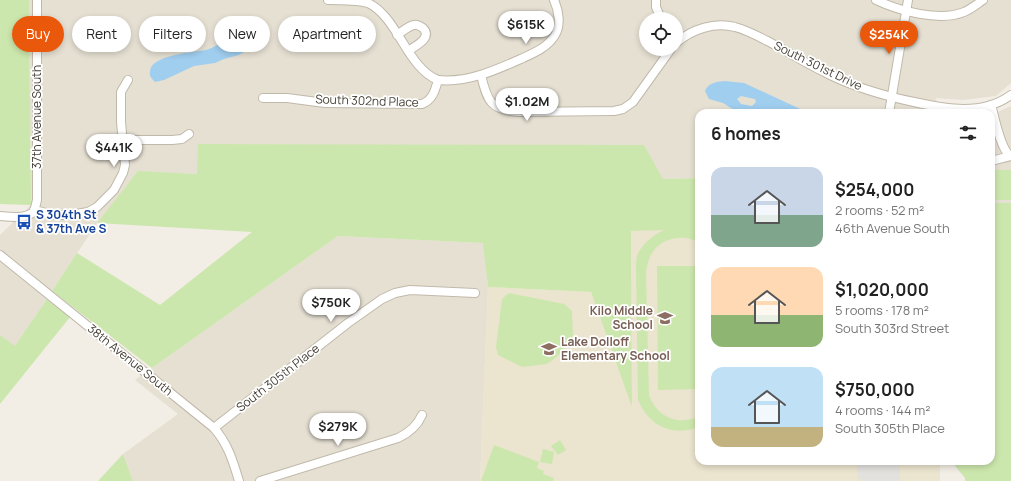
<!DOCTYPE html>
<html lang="en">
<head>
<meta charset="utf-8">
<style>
	body { margin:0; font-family:Manrope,sans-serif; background:#f6f6f6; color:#222; height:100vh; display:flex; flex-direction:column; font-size:15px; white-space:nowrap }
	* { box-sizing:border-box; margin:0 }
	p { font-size:13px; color:#767676 }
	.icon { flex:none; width:22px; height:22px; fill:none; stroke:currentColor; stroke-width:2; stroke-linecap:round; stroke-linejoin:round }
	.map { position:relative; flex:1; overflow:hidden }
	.details { position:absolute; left:695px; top:109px; width:300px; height:356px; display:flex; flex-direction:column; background:#fff; border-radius:12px; box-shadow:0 2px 6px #0003 }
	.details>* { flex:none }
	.banner { position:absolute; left:12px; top:16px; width:380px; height:36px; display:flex; gap:8px }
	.fabs { position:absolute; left:639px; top:12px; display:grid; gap:8px }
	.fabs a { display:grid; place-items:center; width:44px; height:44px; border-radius:50%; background:#fff; box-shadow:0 2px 6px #0003; font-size:20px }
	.price { position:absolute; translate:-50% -34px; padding:0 9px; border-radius:14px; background:#fff; color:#222; font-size:13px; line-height:26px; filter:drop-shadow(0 1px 2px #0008) }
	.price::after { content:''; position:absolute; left:50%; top:24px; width:12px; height:9px; margin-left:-6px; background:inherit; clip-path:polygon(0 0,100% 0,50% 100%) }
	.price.current { background:#ea580c; color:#fff }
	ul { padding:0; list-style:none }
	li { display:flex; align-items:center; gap:12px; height:100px; padding:0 16px }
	li span { display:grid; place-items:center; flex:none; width:112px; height:80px; border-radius:12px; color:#555 }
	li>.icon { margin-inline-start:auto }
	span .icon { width:48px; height:48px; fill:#fffc; stroke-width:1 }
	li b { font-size:17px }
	h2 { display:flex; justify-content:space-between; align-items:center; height:48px; padding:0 16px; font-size:17px }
	.pill { padding:0 14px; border-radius:18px; background:#fff; box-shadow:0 2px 6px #0003; font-size:14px; line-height:36px }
	.pill.current { background:#ea580c; color:#fff }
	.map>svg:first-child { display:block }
	.residential { fill:#e6e0d3; fill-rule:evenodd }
	.education { fill:#ebe4ce }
	.green { fill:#cce7ad }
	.parking { fill:#e3e1dd }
	.water { fill:#a0ceef; fill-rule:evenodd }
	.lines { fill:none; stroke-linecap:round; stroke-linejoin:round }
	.minor-casing { stroke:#c0b9aa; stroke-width:10 }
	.minor { stroke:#fff; stroke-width:8 }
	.labels { text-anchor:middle; stroke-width:3.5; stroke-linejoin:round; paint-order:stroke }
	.street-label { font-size:12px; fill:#443e34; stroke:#fff }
	.transit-label { font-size:12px; font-weight:bold; fill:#164399; stroke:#fff; text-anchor:start }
	.education-label { font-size:12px; font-weight:bold; fill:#785e54; stroke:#fff; text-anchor:end }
</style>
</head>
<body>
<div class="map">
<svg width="1011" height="481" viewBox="0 0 1011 481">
	<rect width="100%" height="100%" fill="#f2eee5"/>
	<g class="residential">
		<path d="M29,0H1011V83L996,96L963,100L936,98L938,113H699V178L663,179L197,174L138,172L97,223L15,347L0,335V235L31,205ZM646,19H676V49H646Z"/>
		<path d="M1011,106V203H991V115Z"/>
		<path d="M338,236L484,243L488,287L480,481H133L123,454L178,414L135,380Z"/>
	</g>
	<path class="education" d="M631,230H699V461H940V481H480L488,287L591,292L632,405Z"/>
	<g class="green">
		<path d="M0,0H29L31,205L0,204Z"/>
		<path d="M198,144L644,145L663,179L699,178V230H696L699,232V243C686,234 665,237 655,249C649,256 647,264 646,273L649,395C656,416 678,427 699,416V427C672,437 649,426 638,400L636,268C636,265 636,259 637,256C642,243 654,235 664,230L631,231L632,407L591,292L488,287L483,243L338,236L152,368L52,291L77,253L160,305L252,232L97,223L138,171L197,174Z"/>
		<rect x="991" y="170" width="20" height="30"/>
		<path d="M991,203H1011V481H965V478L951,461H991Z"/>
		<path d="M657,266H699V389L658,390Z"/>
		<path d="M509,293L564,304L572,311L573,336L563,352L547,364L522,367L498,355L496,347L502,299Z"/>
		<path d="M47,299L70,317L0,404V335L15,346Z"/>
		<path d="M560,440L566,450L558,455L551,446Z"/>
		<path d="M494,445L539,462L537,468L544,471L543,474L554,478L553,481H481Z"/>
		<path d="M543,449L554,452L552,464L540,462Z"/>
		<path d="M123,454L133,481H98Z"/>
	</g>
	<path class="parking" d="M857,461H900V481H862V479H857Z"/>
	<g class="water">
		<path d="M229,40C236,39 243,39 246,46L244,52L239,55L224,59L215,63L194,66L164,80L155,82C151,78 149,76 150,71C151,55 194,52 206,50C214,48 220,42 229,40Z"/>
		<path d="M724,81L744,83L809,113H787L767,109L744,113L734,110L723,103L709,99L705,91C708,83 716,82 724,81ZM741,96L755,99L756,102L752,106L741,104L737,99Z"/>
	</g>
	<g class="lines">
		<defs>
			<g id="minor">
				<path d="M328,0C340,0 356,0 368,3C398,17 407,68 438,80"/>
				<path d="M656,0V7L661,19"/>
				<path d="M876,0C899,11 940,22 964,12C971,9 977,4 983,0"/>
				<path d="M397,35C402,32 408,26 414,25C417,24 420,26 423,28C433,38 415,46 408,51"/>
				<path d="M676,43C692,29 714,22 735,27C750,31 763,39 777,46C794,56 812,66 830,75C857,88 885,96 914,102C946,109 982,116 1011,95"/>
				<path d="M481,75C487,101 491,110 518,112L614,111L623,109L633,102L671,49"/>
				<path d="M263,98H287L325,103L422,104C433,100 435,90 438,80C468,83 496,70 523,58C534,53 548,47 555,35C561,25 559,11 554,0"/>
				<path d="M991,105C995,118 1000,148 1010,156"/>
				<path d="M889,113L908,0"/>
				<path d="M123,140H172L182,139L189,134"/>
				<path d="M991,161L1011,156"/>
				<path d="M34,210L55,215H70L88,212L97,207L114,190L123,173L125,165L121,122V92L128,80"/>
				<path d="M0,216C11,217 24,219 34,212L37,200V0"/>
				<path d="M0,255L214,428C228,444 233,461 239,481"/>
				<path d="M214,428L348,323L382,299L395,293L410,290L475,293"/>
				<path d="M260,481L398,438C409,433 417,426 422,415"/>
			</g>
		</defs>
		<use href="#minor" class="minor-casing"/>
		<use href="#minor" class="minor"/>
	</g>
	<defs>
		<symbol id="bus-bare" viewBox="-9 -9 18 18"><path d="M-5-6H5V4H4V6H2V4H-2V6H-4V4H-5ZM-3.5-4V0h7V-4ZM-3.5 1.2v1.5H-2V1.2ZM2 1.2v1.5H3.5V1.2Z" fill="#1a4fb4" stroke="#fff" stroke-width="2.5" paint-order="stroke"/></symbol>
		<symbol id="school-bare" viewBox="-9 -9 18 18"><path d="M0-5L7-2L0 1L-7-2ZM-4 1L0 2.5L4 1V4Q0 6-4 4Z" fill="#8d6e63" stroke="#fff" stroke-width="2.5" paint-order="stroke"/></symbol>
	</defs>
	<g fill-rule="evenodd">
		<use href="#bus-bare" x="13" y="211" width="22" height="22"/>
		<use href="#school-bare" x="654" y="307" width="22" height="22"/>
		<use href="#school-bare" x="538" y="338" width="22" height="22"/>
	</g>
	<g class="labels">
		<g class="street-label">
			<text transform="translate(818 66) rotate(26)" y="4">South 301st Drive</text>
			<text transform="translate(367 101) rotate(2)" y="4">South 302nd Place</text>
			<text transform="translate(37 117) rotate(-90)" y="4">37th Avenue South</text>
			<text transform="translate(130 360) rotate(39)" y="4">38th Avenue South</text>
			<text transform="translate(278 378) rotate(-38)" y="4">South 305th Place</text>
		</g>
		<g class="transit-label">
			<text x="36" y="219">S 304th St<tspan x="36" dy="14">&amp; 37th Ave S</tspan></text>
		</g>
		<g class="education-label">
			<text x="653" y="315">Kilo Middle<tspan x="653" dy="14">School</tspan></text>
			<text x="561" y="346" text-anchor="start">Lake Dolloff<tspan x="561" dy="14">Elementary School</tspan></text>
		</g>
	</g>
</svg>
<div class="fabs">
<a><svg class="icon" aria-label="locate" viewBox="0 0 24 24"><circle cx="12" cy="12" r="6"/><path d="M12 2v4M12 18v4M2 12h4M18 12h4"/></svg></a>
</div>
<b class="price" style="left:526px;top:45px">$615K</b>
<b class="price current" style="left:889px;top:55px">$254K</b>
<b class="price" style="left:527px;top:122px">$1.02M</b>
<b class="price" style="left:114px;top:168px">$441K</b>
<b class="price" style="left:331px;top:323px">$750K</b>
<b class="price" style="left:338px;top:447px">$279K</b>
<div class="banner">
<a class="pill current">Buy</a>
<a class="pill">Rent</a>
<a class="pill">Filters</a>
<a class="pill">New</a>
<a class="pill">Apartment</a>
</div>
<section class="details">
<h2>6 homes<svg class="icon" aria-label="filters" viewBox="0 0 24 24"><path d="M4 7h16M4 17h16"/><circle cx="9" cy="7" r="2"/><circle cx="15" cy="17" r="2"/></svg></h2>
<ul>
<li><span style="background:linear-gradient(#c9d6e8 60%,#7fa58c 0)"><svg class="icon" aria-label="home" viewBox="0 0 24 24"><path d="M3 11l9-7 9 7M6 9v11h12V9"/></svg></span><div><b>$254,000</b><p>2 rooms · 52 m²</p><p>46th Avenue South</p></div></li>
<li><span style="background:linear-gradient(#ffd9b3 60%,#8fb573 0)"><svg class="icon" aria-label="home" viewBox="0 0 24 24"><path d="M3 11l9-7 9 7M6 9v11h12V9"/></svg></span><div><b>$1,020,000</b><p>5 rooms · 178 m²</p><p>South 303rd Street</p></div></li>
<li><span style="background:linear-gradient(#bfe0f5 75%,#c2b280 0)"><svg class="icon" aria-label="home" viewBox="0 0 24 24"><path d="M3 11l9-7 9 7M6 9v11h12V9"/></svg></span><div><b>$750,000</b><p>4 rooms · 144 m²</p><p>South 305th Place</p></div></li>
</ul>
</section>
</div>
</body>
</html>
